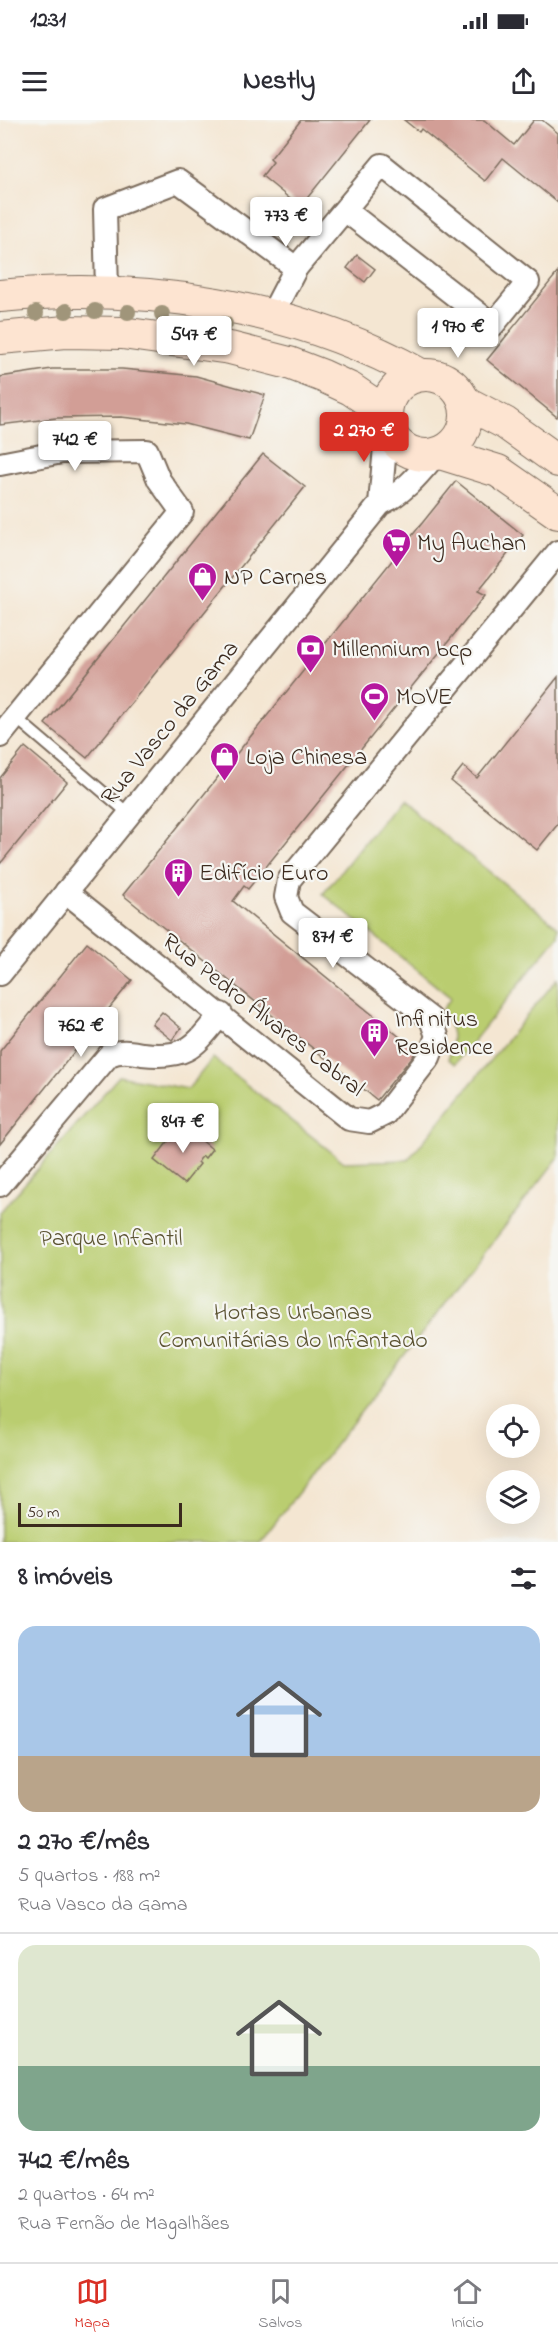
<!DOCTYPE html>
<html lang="pt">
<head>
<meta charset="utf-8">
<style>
	body { margin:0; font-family:"Indie Flower",sans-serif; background:#f2f2f3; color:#2b2b33; height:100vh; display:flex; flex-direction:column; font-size:22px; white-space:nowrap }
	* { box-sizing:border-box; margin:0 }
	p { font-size:20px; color:#7c7c81 }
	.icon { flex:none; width:33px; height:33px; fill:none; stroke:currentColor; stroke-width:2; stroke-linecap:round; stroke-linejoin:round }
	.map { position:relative; height:1422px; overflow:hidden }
	.details { display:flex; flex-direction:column; background:#fff; flex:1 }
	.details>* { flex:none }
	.controls { position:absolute; left:486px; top:1284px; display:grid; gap:12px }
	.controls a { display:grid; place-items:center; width:54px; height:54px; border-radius:50%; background:#fff; box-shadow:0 6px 24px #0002; font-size:30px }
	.scale { position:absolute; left:18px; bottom:15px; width:164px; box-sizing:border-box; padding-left:6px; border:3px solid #3b2a1e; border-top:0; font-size:16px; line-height:21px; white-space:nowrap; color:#3b2a1e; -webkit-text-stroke:4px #f6f6f2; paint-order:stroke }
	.price { position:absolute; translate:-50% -51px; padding:0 14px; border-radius:6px; background:#fff; color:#222; font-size:20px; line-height:39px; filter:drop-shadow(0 2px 3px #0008) }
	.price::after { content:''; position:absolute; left:50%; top:36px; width:18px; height:14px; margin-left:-9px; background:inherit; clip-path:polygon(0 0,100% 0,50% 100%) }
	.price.on { background:#d93025; color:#fff }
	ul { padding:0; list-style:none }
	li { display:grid; align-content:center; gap:12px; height:318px; padding:0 18px }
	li+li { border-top:2px solid #e1e1e2 }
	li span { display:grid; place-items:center; height:186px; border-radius:18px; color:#555 }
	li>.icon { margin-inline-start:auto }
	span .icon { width:108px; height:108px; fill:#fffc; stroke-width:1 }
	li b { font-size:26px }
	h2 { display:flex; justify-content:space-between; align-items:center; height:72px; padding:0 18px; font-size:26px }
	.status { display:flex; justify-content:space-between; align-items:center; height:42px; padding:0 30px; background:#fff; direction:ltr }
	.status svg { height:16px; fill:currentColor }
	header { display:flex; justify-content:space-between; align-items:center; height:78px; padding:0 18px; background:#fff; font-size:27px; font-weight:800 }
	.menu { display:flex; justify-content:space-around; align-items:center; height:84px; border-top:2px solid #e1e1e2; background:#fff; font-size:16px; color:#7c7c81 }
	.menu a { display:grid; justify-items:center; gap:3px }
	.menu .on { color:#d93025 }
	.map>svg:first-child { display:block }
	.green { fill:#bacd70; stroke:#7a7c47; stroke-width:1.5 }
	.building { fill:#d29e96 }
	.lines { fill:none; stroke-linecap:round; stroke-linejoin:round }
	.lane-casing { stroke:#7c6c5d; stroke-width:14 }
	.street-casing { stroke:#7c6c5d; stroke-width:26 }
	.secondary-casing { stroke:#7c6c5d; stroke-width:34 }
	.lane { stroke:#fff; stroke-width:10 }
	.street { stroke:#fff; stroke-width:22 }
	.secondary { stroke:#fde4d1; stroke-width:32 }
	.tree { fill:#a0957a }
	.labels { text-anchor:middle; stroke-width:4.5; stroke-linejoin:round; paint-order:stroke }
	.poi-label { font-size:24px; fill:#3b2a1e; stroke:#f6f6f2; text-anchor:start }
	.street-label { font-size:24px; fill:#3b2a1e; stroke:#f6f6f2 }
	.park-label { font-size:24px; fill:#5b5332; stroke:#f6f6f2 }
</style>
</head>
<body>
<div class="status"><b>12:31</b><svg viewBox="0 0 49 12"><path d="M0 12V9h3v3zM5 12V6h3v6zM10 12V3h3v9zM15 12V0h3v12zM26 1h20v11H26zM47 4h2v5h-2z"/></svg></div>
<header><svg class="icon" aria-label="menu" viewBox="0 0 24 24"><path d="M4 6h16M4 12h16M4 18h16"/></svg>Nestly<svg class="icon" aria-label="share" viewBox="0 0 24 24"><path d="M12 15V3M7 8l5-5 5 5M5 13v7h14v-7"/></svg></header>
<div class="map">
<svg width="558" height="1422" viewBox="0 0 558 1422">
	<rect width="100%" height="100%" fill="#f6f6f2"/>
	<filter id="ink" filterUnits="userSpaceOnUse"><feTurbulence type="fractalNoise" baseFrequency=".0167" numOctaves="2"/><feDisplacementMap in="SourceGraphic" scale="12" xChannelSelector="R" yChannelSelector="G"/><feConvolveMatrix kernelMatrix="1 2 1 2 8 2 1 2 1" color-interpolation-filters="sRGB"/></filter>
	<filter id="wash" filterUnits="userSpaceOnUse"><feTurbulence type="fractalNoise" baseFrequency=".008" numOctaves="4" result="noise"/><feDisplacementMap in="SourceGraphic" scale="24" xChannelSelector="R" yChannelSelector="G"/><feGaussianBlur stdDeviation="1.35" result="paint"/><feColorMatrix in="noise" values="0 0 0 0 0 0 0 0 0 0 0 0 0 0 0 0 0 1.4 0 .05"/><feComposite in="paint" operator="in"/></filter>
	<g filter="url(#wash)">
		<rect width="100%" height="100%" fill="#f4e6d2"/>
		<g class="green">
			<path d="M399,679L558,807V816L455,944L448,939C455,920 453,907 442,890L451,878L323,774Z"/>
			<path d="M558,858V1038L260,1422H0V1092L119,956L188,969L213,938L344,1042L408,1040Z"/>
		</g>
		<g id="blocks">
			<g class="building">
				<path d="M301,0H370L300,87L262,56L273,42L270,39Z"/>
				<path d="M404,0H484L514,25L534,0H542L558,13V83L503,38L485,61L421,9L419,12Z"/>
				<path d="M357,135L375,149L365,162L347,148Z"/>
				<path d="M558,152V295L557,297L487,240Z"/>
				<path d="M52,249H122L196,256L265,275L249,320L186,304L121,297L56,298L0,305V257Z"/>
				<path d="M263,334L305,367L87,638L45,604Z"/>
				<path d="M456,361L523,415L478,471L486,475L248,769L244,766L233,781L417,931L377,980L123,775Z"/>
				<path d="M558,557V704L537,730L451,661L463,646L477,658Z"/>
				<path d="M25,627L67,662L0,744V658Z"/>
				<path d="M87,823L132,860L0,1024V931Z"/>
				<path d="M162,892L181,908L172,920L152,904Z"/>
				<path d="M182,1004L212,1029L205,1038L203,1036L200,1039L198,1042L200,1044L184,1064L154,1040L170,1019L172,1021L175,1018L177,1015L174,1013Z"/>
			</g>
		</g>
	</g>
	<g filter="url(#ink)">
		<use href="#blocks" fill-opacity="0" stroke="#7c6c5d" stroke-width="1.5"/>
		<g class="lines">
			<defs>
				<path id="lane" d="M15,597L129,694"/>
				<g id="street">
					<path d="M107,171L105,89L178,61L296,148"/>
					<path d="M271,196L296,148L382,45L528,162L493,205L345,90"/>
					<path d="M0,344L62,332L147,331L159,360L182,392L0,616"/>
					<path d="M380,384L387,304"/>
					<path d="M66,772L349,999L369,1002L385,994L429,937L437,916L431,899L292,792L286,777L289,760L558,432"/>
					<path d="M0,854L380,384C404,373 419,354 436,334"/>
					<path d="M0,1065L109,935C122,930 130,932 142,934C188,939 194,927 221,894"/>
				</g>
				<g id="secondary">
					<path d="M0,176C143,162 295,185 421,255"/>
					<path d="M0,218L66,212L122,213L230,228L289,243L323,256L351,269L386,293"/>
					<circle cx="426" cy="295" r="40"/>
					<path d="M465,282L505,303L558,341"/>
					<path d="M440,333L498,351L558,393"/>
				</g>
			</defs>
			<use href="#lane" class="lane-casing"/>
			<use href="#street" class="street-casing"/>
			<use href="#secondary" class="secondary-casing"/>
			<use href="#lane" class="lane"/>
			<use href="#street" class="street"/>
			<use href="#secondary" class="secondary"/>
		</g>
		<g class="tree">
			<circle cx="66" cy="191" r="8"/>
			<circle cx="95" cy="191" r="8"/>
			<circle cx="128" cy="192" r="8"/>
			<circle cx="36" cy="193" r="8"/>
			<circle cx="162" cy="194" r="8"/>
			<circle cx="225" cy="204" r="8"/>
		</g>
	</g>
	<defs>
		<symbol id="supermarket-pin" viewBox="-11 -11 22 30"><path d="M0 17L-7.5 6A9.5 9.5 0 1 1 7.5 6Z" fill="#b5179e" stroke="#f6f6f2"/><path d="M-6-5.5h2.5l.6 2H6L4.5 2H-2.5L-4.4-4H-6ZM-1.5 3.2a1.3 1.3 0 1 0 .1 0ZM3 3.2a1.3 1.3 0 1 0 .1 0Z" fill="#fff"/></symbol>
		<symbol id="shop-pin" viewBox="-11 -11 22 30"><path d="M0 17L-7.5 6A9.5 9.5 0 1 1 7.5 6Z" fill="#b5179e" stroke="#f6f6f2"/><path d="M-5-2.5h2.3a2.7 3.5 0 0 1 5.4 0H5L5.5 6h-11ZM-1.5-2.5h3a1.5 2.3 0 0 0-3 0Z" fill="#fff"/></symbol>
		<symbol id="bank-pin" viewBox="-11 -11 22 30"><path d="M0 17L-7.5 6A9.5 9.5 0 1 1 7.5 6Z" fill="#b5179e" stroke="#f6f6f2"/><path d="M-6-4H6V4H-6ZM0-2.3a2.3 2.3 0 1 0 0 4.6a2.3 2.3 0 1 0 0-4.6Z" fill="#fff"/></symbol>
		<symbol id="stadium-pin" viewBox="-11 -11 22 30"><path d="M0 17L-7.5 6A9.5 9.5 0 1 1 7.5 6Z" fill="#b5179e" stroke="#f6f6f2"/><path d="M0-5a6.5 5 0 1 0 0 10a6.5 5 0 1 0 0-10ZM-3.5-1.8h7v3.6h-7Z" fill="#fff"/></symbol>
		<symbol id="building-pin" viewBox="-11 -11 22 30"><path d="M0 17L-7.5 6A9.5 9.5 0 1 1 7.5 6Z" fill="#b5179e" stroke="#f6f6f2"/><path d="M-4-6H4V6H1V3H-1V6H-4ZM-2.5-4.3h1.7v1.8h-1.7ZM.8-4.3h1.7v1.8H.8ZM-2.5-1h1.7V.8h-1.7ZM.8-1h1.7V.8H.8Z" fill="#fff"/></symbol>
	</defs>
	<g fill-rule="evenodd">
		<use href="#supermarket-pin" x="380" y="406" width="33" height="45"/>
		<use href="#shop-pin" x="186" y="440" width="33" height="45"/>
		<use href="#bank-pin" x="294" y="512" width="33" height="45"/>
		<use href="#stadium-pin" x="358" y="560" width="33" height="45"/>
		<use href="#shop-pin" x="208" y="620" width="33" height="45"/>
		<use href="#building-pin" x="162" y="736" width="33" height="45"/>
		<use href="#building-pin" x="358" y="896" width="33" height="45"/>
	</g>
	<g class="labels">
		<g class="poi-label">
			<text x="417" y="430">My Auchan</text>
			<text x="224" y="464">NP Carnes</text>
			<text x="332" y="536">Millennium bcp</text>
			<text x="396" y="584">MOVE</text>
			<text x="246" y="644">Loja Chinesa</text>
			<text x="199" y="760">Edifício Euro</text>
			<text x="395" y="906">Infinitus<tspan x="395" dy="28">Residence</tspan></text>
		</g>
		<g class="street-label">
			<text transform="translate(169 602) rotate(-51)" y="8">Rua Vasco da Gama</text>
			<text transform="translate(264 894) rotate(38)" y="8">Rua Pedro Álvares Cabral</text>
		</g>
		<g class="park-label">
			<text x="111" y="1125">Parque Infantil</text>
			<text x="293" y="1199">Hortas Urbanas<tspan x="293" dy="28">Comunitárias do Infantado</tspan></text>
		</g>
	</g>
</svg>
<div class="controls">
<a><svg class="icon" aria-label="locate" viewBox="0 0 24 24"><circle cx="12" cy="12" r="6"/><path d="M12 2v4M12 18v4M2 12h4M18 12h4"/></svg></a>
<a><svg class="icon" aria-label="layers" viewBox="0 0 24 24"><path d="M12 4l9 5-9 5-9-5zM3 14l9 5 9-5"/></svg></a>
</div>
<div class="scale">50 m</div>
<b class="price" style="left:286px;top:128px">773 €</b>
<b class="price" style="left:458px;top:239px">1 970 €</b>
<b class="price" style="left:194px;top:247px">547 €</b>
<b class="price on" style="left:364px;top:343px">2 270 €</b>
<b class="price" style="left:75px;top:352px">742 €</b>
<b class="price" style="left:333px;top:849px">871 €</b>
<b class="price" style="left:81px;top:938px">762 €</b>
<b class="price" style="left:183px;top:1034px">847 €</b>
</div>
<section class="details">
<h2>8 imóveis<svg class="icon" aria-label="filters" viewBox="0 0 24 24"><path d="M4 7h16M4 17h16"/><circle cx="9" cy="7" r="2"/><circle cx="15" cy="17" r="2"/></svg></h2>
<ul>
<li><span style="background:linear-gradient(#a9c7e8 70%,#b9a48a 0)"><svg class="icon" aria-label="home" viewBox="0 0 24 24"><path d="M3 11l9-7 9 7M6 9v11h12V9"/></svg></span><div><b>2 270 €/mês</b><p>5 quartos · 188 m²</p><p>Rua Vasco da Gama</p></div></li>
<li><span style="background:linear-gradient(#dfe7d0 65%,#7fa58c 0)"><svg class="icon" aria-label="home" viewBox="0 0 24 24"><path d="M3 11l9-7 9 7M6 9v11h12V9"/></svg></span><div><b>742 €/mês</b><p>2 quartos · 64 m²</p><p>Rua Fernão de Magalhães</p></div></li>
</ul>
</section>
<nav class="menu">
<a class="on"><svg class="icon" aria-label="map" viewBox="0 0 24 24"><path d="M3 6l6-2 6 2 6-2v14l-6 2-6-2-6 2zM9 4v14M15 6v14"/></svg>Mapa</a>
<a><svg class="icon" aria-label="saved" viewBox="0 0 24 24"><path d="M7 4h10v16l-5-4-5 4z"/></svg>Salvos</a>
<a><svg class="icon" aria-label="home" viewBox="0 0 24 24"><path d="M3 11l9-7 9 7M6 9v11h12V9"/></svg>Início</a>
</nav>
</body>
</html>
